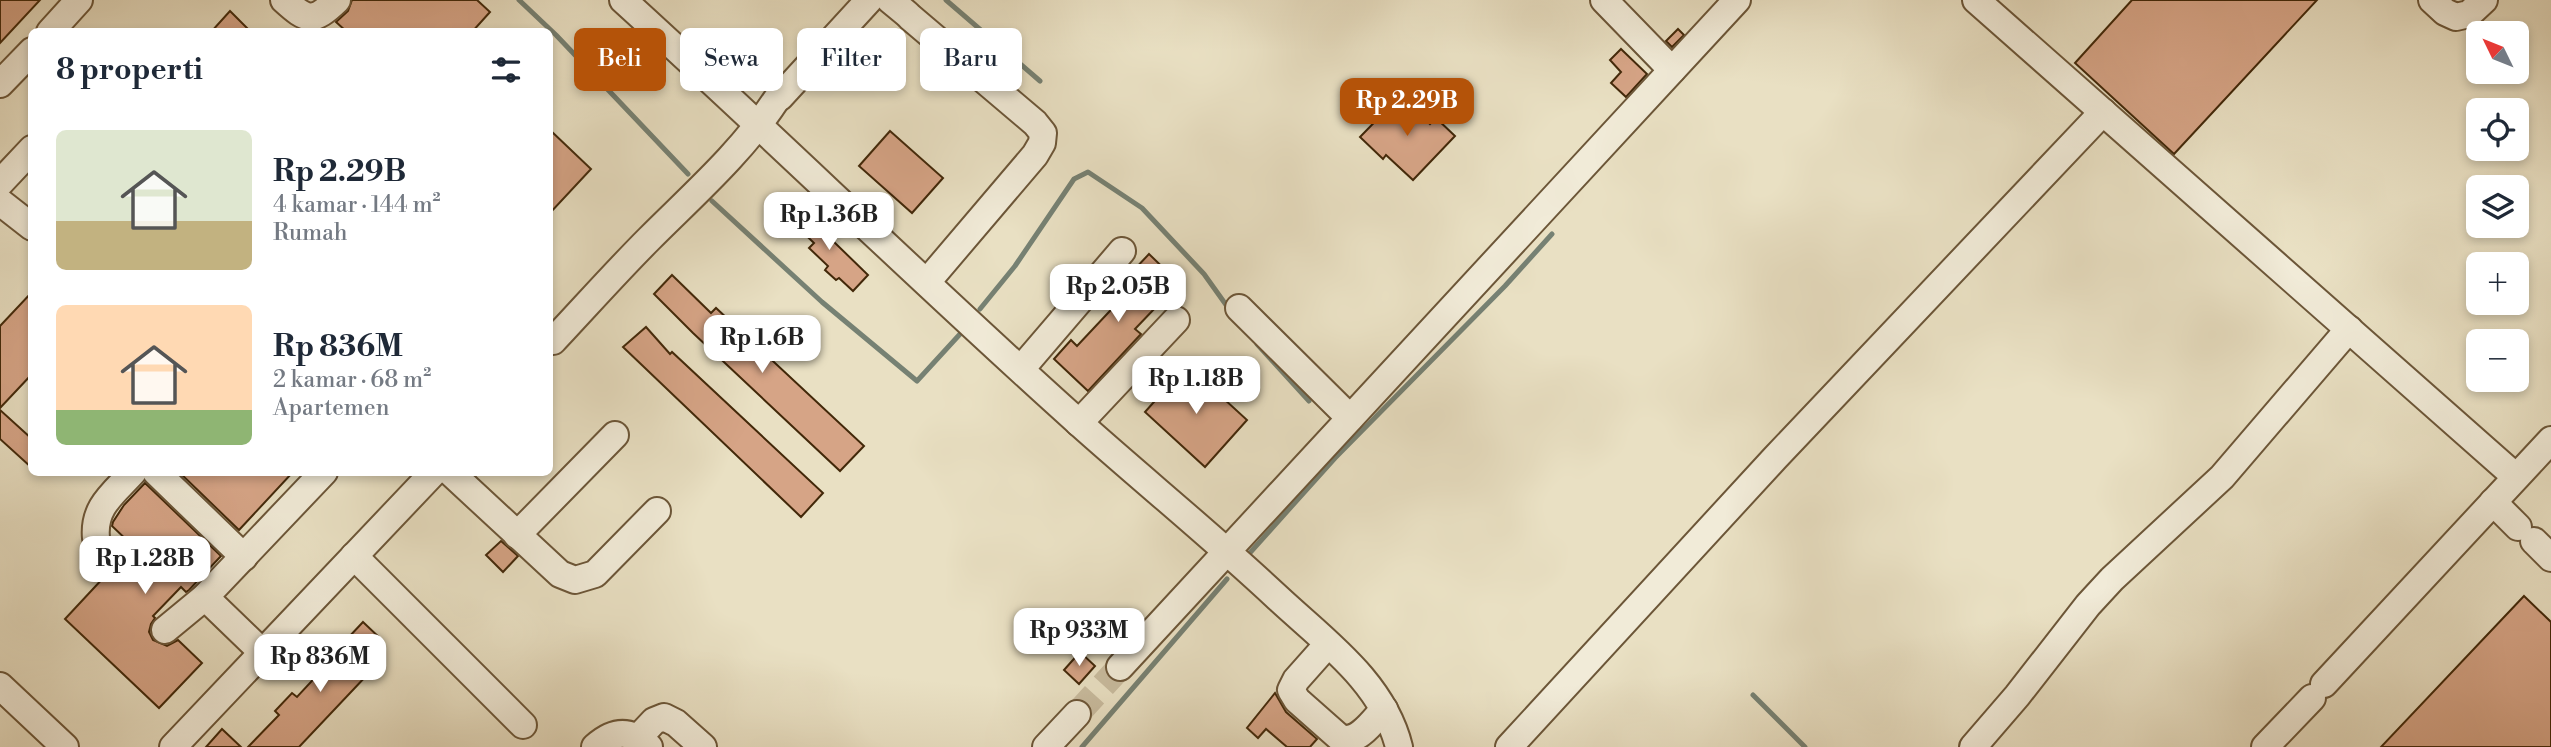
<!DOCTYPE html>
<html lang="id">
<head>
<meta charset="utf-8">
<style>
	body { margin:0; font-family:"Libre Bodoni",serif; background:#f6f6f7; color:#1f2937; height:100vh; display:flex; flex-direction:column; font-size:26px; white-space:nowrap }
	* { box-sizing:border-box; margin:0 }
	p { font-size:23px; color:#747a83 }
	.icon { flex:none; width:38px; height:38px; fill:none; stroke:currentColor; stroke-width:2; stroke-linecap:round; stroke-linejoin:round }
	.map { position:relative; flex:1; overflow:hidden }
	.details { position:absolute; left:28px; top:28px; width:525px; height:448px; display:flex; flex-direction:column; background:#fff; border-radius:10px; box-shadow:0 4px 10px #0003 }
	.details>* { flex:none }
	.hud { position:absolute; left:574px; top:28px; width:665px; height:63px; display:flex; gap:14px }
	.needle { width:46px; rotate:313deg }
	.buttons { position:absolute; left:2466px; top:21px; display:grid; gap:14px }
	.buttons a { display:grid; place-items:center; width:63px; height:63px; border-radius:10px; background:#fff; box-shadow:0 4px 10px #0003; font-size:35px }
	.price { position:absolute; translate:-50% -60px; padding:0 16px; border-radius:14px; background:#fff; color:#222; font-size:23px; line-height:46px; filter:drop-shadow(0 2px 4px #0008) }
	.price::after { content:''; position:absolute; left:50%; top:42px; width:21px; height:16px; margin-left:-10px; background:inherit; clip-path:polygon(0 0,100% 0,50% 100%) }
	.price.active { background:#b45309; color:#fff }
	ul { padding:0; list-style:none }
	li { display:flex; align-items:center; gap:21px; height:175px; padding:0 28px }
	li span { display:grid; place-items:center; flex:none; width:196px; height:140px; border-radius:10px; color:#555 }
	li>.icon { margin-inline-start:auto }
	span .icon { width:84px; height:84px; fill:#fffc; stroke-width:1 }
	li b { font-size:30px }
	h2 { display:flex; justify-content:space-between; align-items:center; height:84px; padding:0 28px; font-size:30px }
	.tag { padding:0 24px; border-radius:10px; background:#fff; box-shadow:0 4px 10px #0003; font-size:24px; line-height:63px }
	.tag.active { background:#b45309; color:#fff }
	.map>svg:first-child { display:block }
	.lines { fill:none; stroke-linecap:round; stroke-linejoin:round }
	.stream { stroke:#768173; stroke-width:5 }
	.building { fill:#d6a486; stroke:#422809; stroke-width:2 }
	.minor-tunnel { stroke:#c8bb9e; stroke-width:26; stroke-dasharray:26 13; stroke-linecap:butt }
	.minor-casing { stroke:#6c5638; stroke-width:30 }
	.minor { stroke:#f1ebd8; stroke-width:26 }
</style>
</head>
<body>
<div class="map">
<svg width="2551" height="747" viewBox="0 0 2551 747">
	<rect width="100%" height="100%" fill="#e9e0c3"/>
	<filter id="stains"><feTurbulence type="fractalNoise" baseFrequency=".00286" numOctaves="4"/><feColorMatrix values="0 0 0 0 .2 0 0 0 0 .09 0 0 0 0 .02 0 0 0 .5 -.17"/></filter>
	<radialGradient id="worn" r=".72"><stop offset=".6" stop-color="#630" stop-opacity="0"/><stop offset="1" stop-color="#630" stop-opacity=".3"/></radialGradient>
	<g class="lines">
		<g class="stream">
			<path d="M519,0L556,35L688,174"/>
			<path d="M946,0L1040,81"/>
			<path d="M712,201L822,302L917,381L961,333"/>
			<path d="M980,309L1015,266L1074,179L1088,172L1142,208L1204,274L1229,309"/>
			<path d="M1257,344L1309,401"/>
			<path d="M1247,556L1335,458L1505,286L1552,234"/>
			<path d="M1753,695L1805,747"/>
			<path d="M1082,747L1227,579"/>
		</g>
	</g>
	<g class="building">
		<path d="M0,0H40L0,43Z"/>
		<path d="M352,0H477L490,12L472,32H347L336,22L348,11Z"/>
		<path d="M2132,0H2317L2174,154L2075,63Z"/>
		<path d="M230,11L251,32H211Z"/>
		<path d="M1678,29L1684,35L1672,47L1666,41Z"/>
		<path d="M1621,49L1647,74L1626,97L1611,83L1621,72L1610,60Z"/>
		<path d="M1401,95L1430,124L1436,118L1455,136L1413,180L1386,155L1383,159L1360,137Z"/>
		<path d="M550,130L591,169L550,213Z"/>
		<path d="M890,131L943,178L912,213L859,166Z"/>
		<path d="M798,207L868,275L853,291L839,278L836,280L825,270L828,266L809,248L814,243L788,218Z"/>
		<path d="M1149,254L1179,283L1135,329L1141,334L1088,391L1054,359L1071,340L1077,346L1123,297L1115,290Z"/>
		<path d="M672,275L711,313L716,308L864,446L840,471L693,333L654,294Z"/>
		<path d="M32,292V374L0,408V326Z"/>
		<path d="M646,327L670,354L672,352L823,493L801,517L623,347Z"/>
		<path d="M1187,365L1247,420L1205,467L1145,412Z"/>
		<path d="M0,410L32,439V468L0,439Z"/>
		<path d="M179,472H293L239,530Z"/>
		<path d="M145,483L221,556L189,590L186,592L181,587L153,616L155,618L151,624L149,632L153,640L167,646L178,640L202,663L159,708L65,619L133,546L112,526L113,522L124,505Z"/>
		<path d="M501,541L518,556L503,572L486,555Z"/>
		<path d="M2524,596L2551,622V747H2381Z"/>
		<path d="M363,622L382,640L359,666L368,674L299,747H248L279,715L275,711L292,693L297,697L349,641L347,639Z"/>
		<path d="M1080,652L1095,666L1079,684L1064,670Z"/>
		<path d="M1275,693L1286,712L1317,739L1310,747H1287L1266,729L1258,738L1247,728Z"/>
		<path d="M222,729L241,747H206Z"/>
	</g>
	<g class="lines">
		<path class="minor-tunnel" d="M1077,714L1120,667"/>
		<defs>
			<g id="minor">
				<path d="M284,0C307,21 313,23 337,0"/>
				<path d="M623,0C776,139 924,284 1078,422C1144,481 1213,537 1278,598C1324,641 1383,682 1399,747"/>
				<path d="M890,0L907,14"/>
				<path d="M1604,0L1672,70"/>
				<path d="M1976,0L2516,477"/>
				<path d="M2432,0L2445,12L2456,17L2469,14L2484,0"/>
				<path d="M910,17L1035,123L1043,133L1042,143L1035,155L927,282"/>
				<path d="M50,32L79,0"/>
				<path d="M0,84L32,51"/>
				<path d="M780,97L869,0"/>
				<path d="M0,183L32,149"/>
				<path d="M0,202L32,227"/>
				<path d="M1239,308L1350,418"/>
				<path d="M553,341C585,307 616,272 649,239C693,195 742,152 776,100"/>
				<path d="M1021,369L1122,251"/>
				<path d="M1079,423L1176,320"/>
				<path d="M156,472L244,557"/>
				<path d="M450,472L560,574L575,580L595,574L657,511"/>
				<path d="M2493,502L2518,527"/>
				<path d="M517,535L615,435"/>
				<path d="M96,538C93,507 113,494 133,472"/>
				<path d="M2534,541L2551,558"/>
				<path d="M354,556L523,725"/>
				<path d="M205,597L263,653"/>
				<path d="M165,630L205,597L324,472"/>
				<path d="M1328,644L1296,680L1291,690L1297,700L1340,738C1358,744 1373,721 1384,709"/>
				<path d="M1120,667L1737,0"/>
				<path d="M2324,684L2551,440"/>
				<path d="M0,686L65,747"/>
				<path d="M638,738L654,721L664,717L676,723L703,747"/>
				<path d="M173,747L434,472"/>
				<path d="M595,747C614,730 630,729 649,747"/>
				<path d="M1046,747L1077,714"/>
				<path d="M1509,747L1775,458L2103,112"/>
				<path d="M1973,747L2017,696L2088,605L2112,579L2222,477L2349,329"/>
				<path d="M2265,747L2312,698"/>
			</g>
		</defs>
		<use href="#minor" class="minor-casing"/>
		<use href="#minor" class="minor"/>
	</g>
	<rect width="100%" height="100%" filter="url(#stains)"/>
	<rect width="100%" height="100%" fill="url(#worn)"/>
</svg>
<div class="buttons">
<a><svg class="needle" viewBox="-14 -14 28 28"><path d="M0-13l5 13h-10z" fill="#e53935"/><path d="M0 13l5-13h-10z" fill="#747a83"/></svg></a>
<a><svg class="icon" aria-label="locate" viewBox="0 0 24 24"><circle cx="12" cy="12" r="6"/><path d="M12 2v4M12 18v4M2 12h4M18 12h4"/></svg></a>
<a><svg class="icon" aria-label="layers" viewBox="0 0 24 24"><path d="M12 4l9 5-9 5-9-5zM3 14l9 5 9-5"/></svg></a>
<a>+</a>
<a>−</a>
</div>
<b class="price active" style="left:1407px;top:138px">Rp 2.29B</b>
<b class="price" style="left:829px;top:252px">Rp 1.36B</b>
<b class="price" style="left:1118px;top:324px">Rp 2.05B</b>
<b class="price" style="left:762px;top:375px">Rp 1.6B</b>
<b class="price" style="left:1196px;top:416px">Rp 1.18B</b>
<b class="price" style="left:145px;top:596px">Rp 1.28B</b>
<b class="price" style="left:1079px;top:668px">Rp 933M</b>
<b class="price" style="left:320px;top:694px">Rp 836M</b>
<div class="hud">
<a class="tag active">Beli</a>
<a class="tag">Sewa</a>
<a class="tag">Filter</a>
<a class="tag">Baru</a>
</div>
<section class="details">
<h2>8 properti<svg class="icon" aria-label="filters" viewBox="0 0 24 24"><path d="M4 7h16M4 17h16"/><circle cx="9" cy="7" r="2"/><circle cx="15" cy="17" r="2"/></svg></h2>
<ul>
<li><span style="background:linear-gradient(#dfe7d0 65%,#c2b280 0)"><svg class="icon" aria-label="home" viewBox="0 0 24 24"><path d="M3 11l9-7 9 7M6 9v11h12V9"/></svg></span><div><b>Rp 2.29B</b><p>4 kamar · 144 m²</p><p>Rumah</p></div></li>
<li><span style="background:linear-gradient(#ffd9b3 75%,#8fb573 0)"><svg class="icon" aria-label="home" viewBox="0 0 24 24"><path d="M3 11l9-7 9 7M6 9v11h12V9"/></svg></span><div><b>Rp 836M</b><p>2 kamar · 68 m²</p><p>Apartemen</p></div></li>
</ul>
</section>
</div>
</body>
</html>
